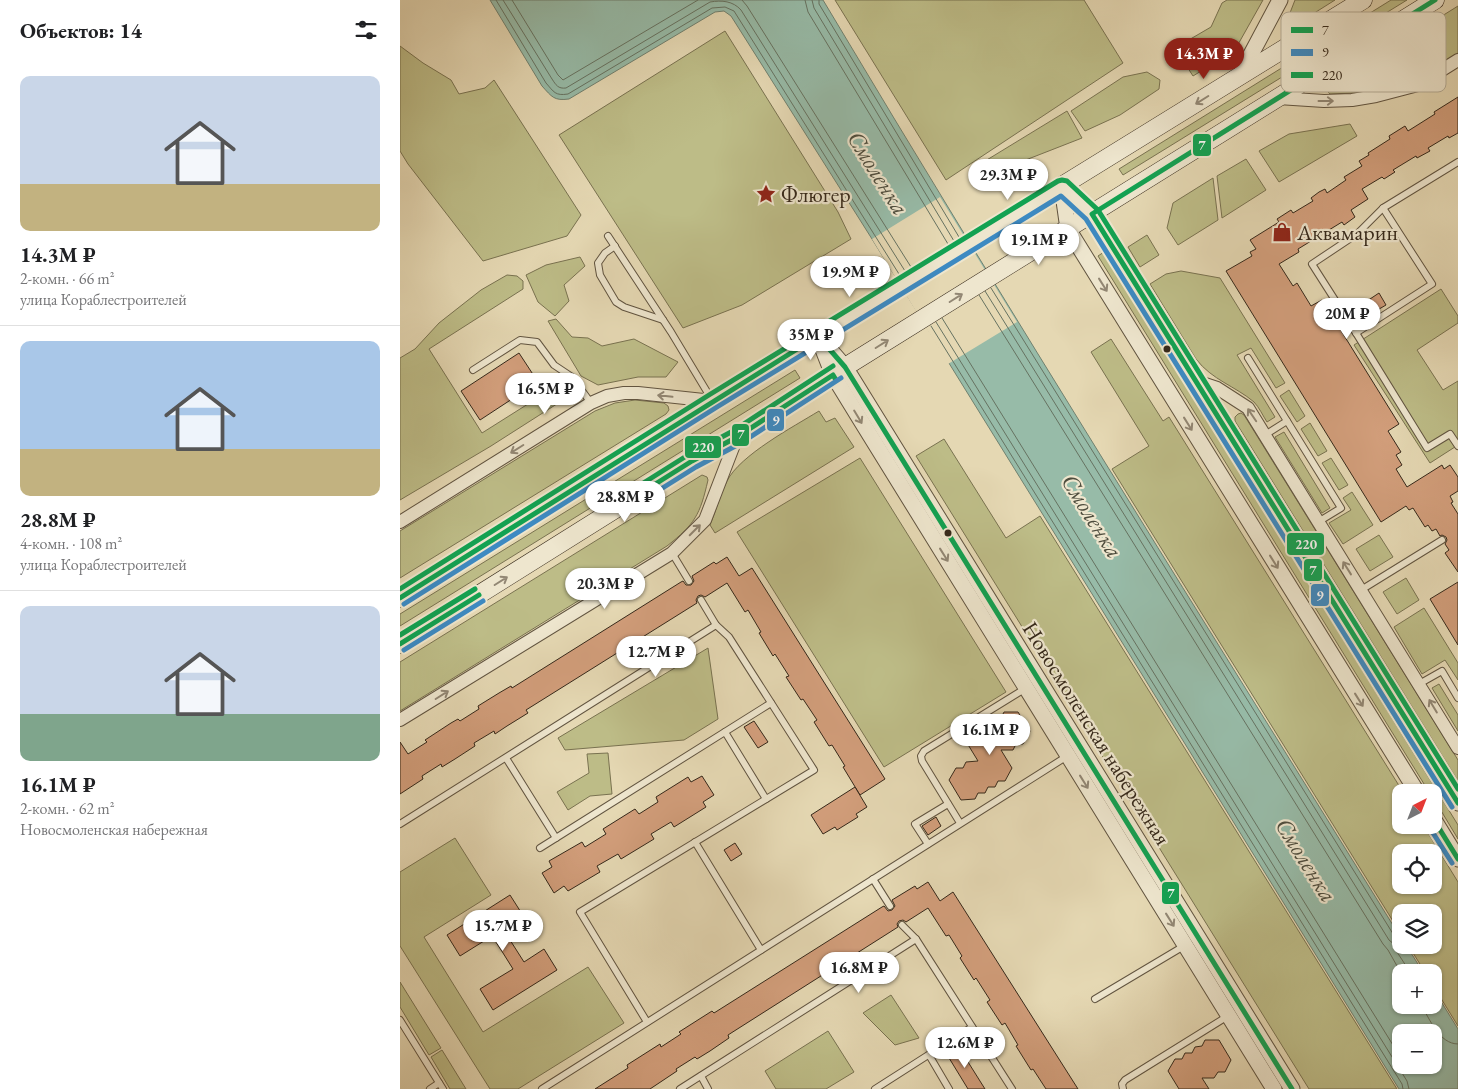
<!DOCTYPE html>
<html lang="ru">
<head>
<meta charset="utf-8">
<style>
	body { margin:0; font-family:"EB Garamond",serif; background:#f2f2f2; color:#202124; height:100vh; display:flex; flex-direction:column; font-size:19px; white-space:nowrap }
	* { box-sizing:border-box; margin:0 }
	p { font-size:16px; color:#757577 }
	.icon { flex:none; width:28px; height:28px; fill:none; stroke:currentColor; stroke-width:2; stroke-linecap:round; stroke-linejoin:round }
	.map { position:relative; flex:1; overflow:hidden }
	.side { display:flex; flex-direction:column; background:#fff; width:400px }
	.side>* { flex:none }
	.needle { width:32px; rotate:42deg }
	.fabs { position:absolute; left:992px; top:784px; display:grid; gap:10px }
	.fabs a { display:grid; place-items:center; width:50px; height:50px; border-radius:10px; background:#fff; box-shadow:0 1px 4px #0004; font-size:25px }
	.price { position:absolute; translate:-50% -42px; padding:0 11px; border-radius:18px; background:#fff; color:#222; font-size:16px; line-height:32px; filter:drop-shadow(0 1px 2px #0008) }
	.price::after { content:''; position:absolute; left:50%; top:30px; width:15px; height:11px; margin-left:-8px; background:inherit; clip-path:polygon(0 0,100% 0,50% 100%) }
	.price.selected { background:#8f2418; color:#fff }
	ul { padding:0; list-style:none }
	li { display:grid; align-content:center; gap:10px; height:265px; padding:0 20px }
	li+li { border-top:1px solid #e0e0e0 }
	li span { display:grid; place-items:center; height:155px; border-radius:10px; color:#555 }
	li>.icon { margin-inline-start:auto }
	span .icon { width:90px; height:90px; fill:#fffc; stroke-width:1 }
	li b { font-size:21px }
	h2 { display:flex; justify-content:space-between; align-items:center; height:60px; padding:0 20px; font-size:21px }
	main { display:flex; flex:1; min-height:0 }
	.map>svg:first-child { display:block }
	.green { fill:#bdbc87; stroke:#797250; fill-rule:evenodd }
	.water { fill:#97bba8; stroke:#70806f; fill-rule:evenodd }
	.pier { fill:#e5d8b3 }
	.lines { fill:none; stroke-linecap:round; stroke-linejoin:round }
	.shore { stroke:#667261; stroke-width:1 }
	.building { fill:#d29e7b; stroke:#35281a }
	.service-casing { stroke:#615440; stroke-width:8 }
	.minor-casing { stroke:#615440; stroke-width:14 }
	.tertiary-casing { stroke:#615440; stroke-width:17 }
	.secondary-casing { stroke:#35281a; stroke-width:19 }
	.service { stroke:#eee6ce; stroke-width:6 }
	.minor { stroke:#eee6ce; stroke-width:12 }
	.tertiary { stroke:#eee6ce; stroke-width:15 }
	.secondary { stroke:#eee6ce; stroke-width:18 }
	.bus-1-casing { stroke:#eee6ce; stroke-width:9 }
	.bus-2-casing { stroke:#eee6ce; stroke-width:9 }
	.bus-3-casing { stroke:#eee6ce; stroke-width:9 }
	.bus-1 { stroke:#12a252; stroke-width:5 }
	.bus-2 { stroke:#3d8ac2; stroke-width:5 }
	.bus-3 { stroke:#12a252; stroke-width:5 }
	.oneway { stroke:#928774 }
	.bus-dot { fill:#35281a; stroke:#eee6ce; stroke-width:2 }
	.labels { text-anchor:middle; stroke-width:4.5; stroke-linejoin:round; paint-order:stroke }
	.poi-label { font-size:22px; fill:#35281a; stroke:#eee6ce; text-anchor:start }
	.street-label { font-size:22px; fill:#35281a; stroke:#eee6ce }
	.water-label { font-size:24px; font-style:italic; fill:#4e4d3e; stroke:#eee6ce }
	.key { fill:#eee6ce; stroke:#b6ad98; stroke-width:1 }
	.key-label { font-size:14px; fill:#35281a }
	.line-badge { stroke:#eee6ce; stroke-width:2 }
	.badge-label { font-size:14px; text-anchor:middle; font-weight:bold; fill:#fff }
</style>
</head>
<body>
<main>
<section class="side">
<h2>Объектов: 14<svg class="icon" aria-label="filters" viewBox="0 0 24 24"><path d="M4 7h16M4 17h16"/><circle cx="9" cy="7" r="2"/><circle cx="15" cy="17" r="2"/></svg></h2>
<ul>
<li><span style="background:linear-gradient(#c9d6e8 70%,#c2b280 0)"><svg class="icon" aria-label="home" viewBox="0 0 24 24"><path d="M3 11l9-7 9 7M6 9v11h12V9"/></svg></span><div><b>14.3M ₽</b><p>2-комн. · 66 m²</p><p>улица Кораблестроителей</p></div></li>
<li><span style="background:linear-gradient(#a9c7e8 70%,#c2b280 0)"><svg class="icon" aria-label="home" viewBox="0 0 24 24"><path d="M3 11l9-7 9 7M6 9v11h12V9"/></svg></span><div><b>28.8M ₽</b><p>4-комн. · 108 m²</p><p>улица Кораблестроителей</p></div></li>
<li><span style="background:linear-gradient(#c9d6e8 70%,#7fa58c 0)"><svg class="icon" aria-label="home" viewBox="0 0 24 24"><path d="M3 11l9-7 9 7M6 9v11h12V9"/></svg></span><div><b>16.1M ₽</b><p>2-комн. · 62 m²</p><p>Новосмоленская набережная</p></div></li>
</ul>
</section>
<div class="map">
<svg width="1058" height="1089" viewBox="0 0 1058 1089">
	<rect width="100%" height="100%" fill="#e5d8b3"/>
	<filter id="stains"><feTurbulence type="fractalNoise" baseFrequency=".004" numOctaves="4"/><feColorMatrix values="0 0 0 0 .2 0 0 0 0 .09 0 0 0 0 .02 0 0 0 .5 -.17"/></filter>
	<radialGradient id="worn" r=".72"><stop offset=".6" stop-color="#630" stop-opacity="0"/><stop offset="1" stop-color="#630" stop-opacity=".3"/></radialGradient>
	<g class="green">
		<path d="M435,0H684L723,63L546,180Z"/>
		<path d="M827,0H863L836,48L827,55L793,76L775,48L811,27L822,3Z"/>
		<path d="M895,0H935L889,29L888,18Z"/>
		<path d="M991,0H1007L723,175L719,169Z"/>
		<path d="M1058,6V53L1019,78L997,86L974,92L930,94L925,89Z"/>
		<path d="M325,31L438,212L451,239L342,305L283,328L159,135Z"/>
		<path d="M0,46L23,63L51,80L59,94L85,88L94,80L181,215L167,236L83,261L8,164L0,151Z"/>
		<path d="M747,72L760,80L759,89L720,115L685,131L671,111L723,77Z"/>
		<path d="M667,111L682,138L577,179L572,169Z"/>
		<path d="M950,124L957,136L879,182L859,151L889,134Z"/>
		<path d="M846,159L866,190L822,218L817,176Z"/>
		<path d="M813,178L818,220L778,245L767,228L773,203Z"/>
		<path d="M747,235L759,255L740,267L728,247Z"/>
		<path d="M704,252L1058,825V839L1034,799V792H1029L698,256Z"/>
		<path d="M180,257L185,266L164,285L169,301L155,316L138,302L126,275L146,265Z"/>
		<path d="M781,271L820,278L885,383L876,388L851,348L837,355L875,417L867,422C863,416 859,407 854,402C835,386 812,380 796,359L750,284L766,274Z"/>
		<path d="M107,275L117,276L123,281V289L29,349L82,433L166,380L173,387L174,393L91,446L0,500V358L15,349L39,323L81,290Z"/>
		<path d="M1041,289L1058,316V323L1017,350L1043,390L1058,381V445L1030,463L954,345Z"/>
		<path d="M156,319L172,337L188,338L202,346L234,339L278,362L266,377H238L198,385L181,376L148,321Z"/>
		<path d="M711,339L763,421L769,417L1003,792H1001V825H1023L1058,882V1026L1034,987V972H1025L1008,945H1034V912H1001V934L712,469L749,446L691,352ZM1001,852H1034V885H1001Z"/>
		<path d="M395,370L400,378L0,626V614Z"/>
		<path d="M889,390L905,416L897,422L880,396Z"/>
		<path d="M235,400L264,403L268,406L269,410L266,414L0,578V531L195,411L215,403Z"/>
		<path d="M419,411L426,422L435,418L454,447L315,533L310,525C316,511 320,494 327,481C340,455 393,427 419,411Z"/>
		<path d="M841,413L844,415L1058,760V781L835,421V417L838,414Z"/>
		<path d="M910,423L927,451L918,456L901,429Z"/>
		<path d="M884,432L930,508L922,513L875,437Z"/>
		<path d="M544,439L606,538L640,516L997,1089H909L516,456Z"/>
		<path d="M460,458L606,692L484,767L337,532Z"/>
		<path d="M931,458L948,485L939,490L922,463Z"/>
		<path d="M302,475L307,477L308,480C300,515 295,524 267,546L0,711V662Z"/>
		<path d="M952,492L973,525L943,544L929,523L951,510L943,498Z"/>
		<path d="M979,535L993,557L970,571L956,549Z"/>
		<path d="M1006,578L1019,600L997,614L983,592Z"/>
		<path d="M1024,608L1058,663V680L1045,660L1022,674L994,627Z"/>
		<path d="M308,648L318,719L284,740L165,750L158,738Z"/>
		<path d="M1039,684L1058,715V731L1032,688Z"/>
		<path d="M208,753L212,794L190,796L168,810L157,792L189,773L187,754Z"/>
		<path d="M55,838L91,895L24,937L83,1032L188,967L224,1023L118,1089H90L0,946V872Z"/>
		<path d="M0,982L41,1048L29,1055L0,1007Z"/>
		<path d="M491,995L519,1038L495,1045L463,1013Z"/>
		<path d="M428,1031L454,1072L426,1089H376L365,1071Z"/>
		<path d="M42,1050L66,1089H50L31,1057Z"/>
	</g>
	<path class="water" d="M90,0H423C611,315 807,626 1001,938V945H1006L1023,972H1001V1005H1034V990L1058,1029V1089H999L472,239L331,16L324,11L315,12L169,99C154,101 152,97 142,86ZM1001,1032H1034V1065H1001Z"/>
	<path class="pier" d="M540,197L617,322L548,364L472,239Z"/>
	<g class="lines">
		<g class="shore">
			<path d="M96,0L146,83C154,92 155,96 168,94L312,8L325,7L334,11L499,274"/>
			<path d="M103,0L152,79C156,85 158,89 166,88L310,2C322,0 333,1 341,10L505,271"/>
			<path d="M112,0L158,75L163,80L298,0"/>
			<path d="M342,0L347,6L511,267"/>
			<path d="M405,0L408,12L548,244"/>
			<path d="M412,0L414,8L554,241"/>
			<path d="M419,0V4L559,237"/>
			<path d="M591,288L995,937L1001,940"/>
			<path d="M585,291L989,940L995,945L997,952L1010,972"/>
			<path d="M579,295L983,944L988,950L1001,973"/>
			<path d="M542,318L1001,1058"/>
			<path d="M536,322L1007,1081L1009,1089"/>
			<path d="M531,326L1002,1084L1003,1089"/>
			<path d="M1021,1005C1030,1019 1039,1044 1058,1044"/>
		</g>
	</g>
	<g class="building">
		<path d="M1058,97V133L1049,138L1048,136L1028,148L1030,151L1017,158L1016,156L993,170L995,172L984,179L982,177L962,189L968,199L951,210L955,217L944,225L942,222L898,249L899,252L879,264L893,286L897,283L911,306L922,300L999,424L988,431L1001,452L996,455L1002,465L996,469L1007,487L1042,465L1044,469L1050,465L1058,477V491L1050,496L1053,502L1051,503L1058,514V572L1045,553L1049,550L1045,544L1047,540L1046,537L1042,535L1040,536L1036,529L1032,531L1028,525L1025,527L1013,508L1009,510L1006,506L981,522L826,271L852,256L850,252L856,249L850,240L879,222L877,219L891,210L893,213L913,201L911,198L919,192L925,189L927,193L946,180L944,177L962,166L959,161L969,155L968,153L990,139L989,136L1005,126L1008,131L1035,114L1034,112Z"/>
		<path d="M979,293L986,305L974,312L967,301Z"/>
		<path d="M119,353L138,382L80,420L61,391Z"/>
		<path d="M327,557L339,576L352,568L485,779L460,795L443,767L445,766L432,745L429,746L414,722L417,720L403,699L401,700L386,677L389,676L375,654L373,656L359,633L361,632L348,610L345,612L327,583L305,597L301,595L298,596L296,600L297,603L126,710L128,713L107,726L95,734L94,731L74,743L75,746L55,759L42,767L41,764L22,776L23,779L0,794V742L8,754L27,742L25,740L51,723L58,719L60,721L79,709L78,706L99,693L111,686L112,688L281,582L283,581L286,585H291L294,581L292,576L314,562L316,564Z"/>
		<path d="M1058,582V645L1030,599Z"/>
		<path d="M604,712H618L630,731L623,744H616L613,750H601L612,768L605,781H598L595,787H588L585,793H578L575,799L561,800L549,780L556,768H563L566,762L578,761L567,743L574,731H580L584,725L590,724L594,718H601Z"/>
		<path d="M354,721L368,742L358,748L344,727Z"/>
		<path d="M302,776L314,795L303,802L306,807L274,827L271,822L251,834L254,839L221,859L218,854L197,866L200,872L168,891L164,886L154,893L142,873L152,867L149,861L182,842L185,847L206,834L203,829L235,809L239,814L258,802L256,797L288,777L291,782Z"/>
		<path d="M455,787L467,807L456,814L458,817L437,830L435,827L423,834L411,815Z"/>
		<path d="M536,817L541,826L528,835L522,826Z"/>
		<path d="M335,843L342,854L331,861L324,850Z"/>
		<path d="M528,882L540,901L553,892L678,1089H646L633,1069L631,1070L616,1046L618,1045L605,1023L602,1025L587,1002L590,1000L576,978L574,980L560,958L562,956L549,935L546,936L528,908L506,922L503,920L499,921L497,924L498,927L328,1035L329,1038L310,1051L297,1059L295,1057L276,1069L277,1071L250,1089H195L228,1068L227,1065L260,1044L261,1047L281,1034L279,1032L312,1011L314,1013L482,907L484,906L488,911L492,910L495,906L492,900L515,886L517,889Z"/>
		<path d="M110,895L124,917L103,929L124,962L144,949L157,970L93,1010L80,989L113,969L103,953L92,936L60,956L47,935Z"/>
		<path d="M805,1040H819L831,1060L825,1072H818L814,1078H802L809,1089H779L768,1071L775,1059H782L785,1053H792L795,1047L802,1046Z"/>
		<path d="M558,1046L585,1089H568L546,1053Z"/>
	</g>
	<g class="lines">
		<defs>
			<g id="service">
				<path d="M1058,162L983,208L957,234L912,264L956,333L1027,448L1050,434L1058,446"/>
				<path d="M208,236L271,332L312,400"/>
				<path d="M215,246L205,253L198,263L200,275L216,302L224,307L263,320"/>
				<path d="M956,333L1032,284L983,208"/>
				<path d="M848,358L941,508L918,522"/>
				<path d="M73,370L120,340L137,342L154,365L172,377L191,403"/>
				<path d="M865,435L887,421"/>
				<path d="M272,553L289,581"/>
				<path d="M961,590L1042,540"/>
				<path d="M1019,684L1042,671L1058,698"/>
				<path d="M325,732L366,799"/>
				<path d="M106,758L156,838"/>
				<path d="M560,823L522,761L521,756L524,751L626,688"/>
				<path d="M0,824L316,625"/>
				<path d="M295,842L361,950"/>
				<path d="M528,844L515,824L548,804"/>
				<path d="M140,848L371,703"/>
				<path d="M473,879L490,906"/>
				<path d="M502,925L516,939L612,1089"/>
				<path d="M695,999L784,946"/>
				<path d="M0,1020L43,1089"/>
				<path d="M247,1022L180,912L414,770L329,637L316,625L301,600"/>
				<path d="M529,1055L549,1089"/>
				<path d="M301,1076L308,1089"/>
				<path d="M30,1089L39,1083"/>
				<path d="M142,1089L669,755"/>
				<path d="M280,1089L516,939"/>
				<path d="M475,1089L572,1027"/>
				<path d="M723,1089L722,1084L725,1080L828,1016"/>
			</g>
			<g id="minor">
				<path d="M878,98L924,101L952,100L976,96L1018,85L1058,60"/>
				<path d="M796,381L817,388L848,408L1058,748"/>
				<path d="M0,522L191,403L207,396L224,393H238L313,401"/>
				<path d="M0,720L272,553L305,520L337,437"/>
			</g>
			<g id="tertiary">
				<path d="M839,77L880,0"/>
				<path d="M662,187L692,214L1058,803"/>
				<path d="M662,187L668,229L1017,792"/>
				<path d="M418,336L445,367L892,1089"/>
				<path d="M422,347L433,375L460,419L874,1089"/>
				<path d="M1034,820L1058,859"/>
			</g>
			<g id="secondary">
				<path d="M0,598L313,401L963,0"/>
				<path d="M0,644L292,461L337,437L445,367L1035,0"/>
			</g>
		</defs>
		<use href="#service" class="service-casing"/>
		<use href="#minor" class="minor-casing"/>
		<use href="#tertiary" class="tertiary-casing"/>
		<use href="#secondary" class="secondary-casing"/>
		<use href="#service" class="service"/>
		<use href="#minor" class="minor"/>
		<use href="#tertiary" class="tertiary"/>
		<use href="#secondary" class="secondary"/>
		<defs>
			<g id="bus-1">
				<path d="M1035,0L692,214L1058,803"/>
				<path d="M241,493L292,461L337,437L433,375L436,380"/>
				<path d="M0,598L418,336L445,367L892,1089"/>
				<path d="M0,644L79,595"/>
				<path d="M1034,820L1058,859"/>
			</g>
			<g id="bus-2">
				<path d="M245,499L296,467L341,443L441,378"/>
				<path d="M4,604L317,407L661,196L686,219L1052,807"/>
				<path d="M4,650L83,601"/>
				<path d="M1028,825L1052,863"/>
			</g>
			<g id="bus-3">
				<path d="M237,487L288,455L333,431L433,366"/>
				<path d="M0,589L309,395L658,181L662,180L667,181L698,210L1058,789"/>
				<path d="M0,635L75,589"/>
			</g>
		</defs>
		<use href="#bus-1" class="bus-1-casing"/>
		<use href="#bus-2" class="bus-2-casing"/>
		<use href="#bus-3" class="bus-3-casing"/>
		<use href="#bus-1" class="bus-1"/>
		<use href="#bus-2" class="bus-2"/>
		<use href="#bus-3" class="bus-3"/>
	</g>
	<defs><path id="oneway-shaft" d="M-6 0H5M1.5-3L5.5 0L1.5 3" fill="none" stroke-width="1.6" stroke-linecap="round" stroke-linejoin="round" transform="scale(1.25)"/></defs>
	<g class="oneway">
		<use href="#oneway-shaft" transform="translate(802 100) rotate(148)"/>
		<use href="#oneway-shaft" transform="translate(926 101)"/>
		<use href="#oneway-shaft" transform="translate(703 285) rotate(58)"/>
		<use href="#oneway-shaft" transform="translate(556 298) rotate(-32)"/>
		<use href="#oneway-shaft" transform="translate(482 344) rotate(-32)"/>
		<use href="#oneway-shaft" transform="translate(265 396) rotate(-174)"/>
		<use href="#oneway-shaft" transform="translate(852 415) rotate(-124)"/>
		<use href="#oneway-shaft" transform="translate(458 417) rotate(59)"/>
		<use href="#oneway-shaft" transform="translate(788 424) rotate(58)"/>
		<use href="#oneway-shaft" transform="translate(117 449) rotate(148)"/>
		<use href="#oneway-shaft" transform="translate(295 530) rotate(-45)"/>
		<use href="#oneway-shaft" transform="translate(544 555) rotate(58)"/>
		<use href="#oneway-shaft" transform="translate(874 562) rotate(58)"/>
		<use href="#oneway-shaft" transform="translate(947 568) rotate(-122)"/>
		<use href="#oneway-shaft" transform="translate(101 581) rotate(-32)"/>
		<use href="#oneway-shaft" transform="translate(42 695) rotate(-32)"/>
		<use href="#oneway-shaft" transform="translate(959 700) rotate(58)"/>
		<use href="#oneway-shaft" transform="translate(1033 706) rotate(-121)"/>
		<use href="#oneway-shaft" transform="translate(684 782) rotate(58)"/>
		<use href="#oneway-shaft" transform="translate(770 920) rotate(58)"/>
	</g>
	<defs>
		<symbol id="sight-bare" viewBox="-9 -9 18 18"><path d="M0-6L1.8-2.2L6-1.7L2.9 1.2L3.7 5.4L0 3.3L-3.7 5.4L-2.9 1.2L-6-1.7L-1.8-2.2Z" fill="#8f2418" stroke="#eee6ce" stroke-width="2.5" paint-order="stroke"/></symbol>
		<symbol id="shop-bare" viewBox="-9 -9 18 18"><path d="M-5-2.5h2.3a2.7 3.5 0 0 1 5.4 0H5L5.5 6h-11ZM-1.5-2.5h3a1.5 2.3 0 0 0-3 0Z" fill="#8f2418" stroke="#eee6ce" stroke-width="2.5" paint-order="stroke"/></symbol>
	</defs>
	<g fill-rule="evenodd">
		<use href="#sight-bare" x="352" y="180" width="28" height="28"/>
		<use href="#shop-bare" x="868" y="218" width="28" height="28"/>
	</g>
	<g class="bus-dot">
		<circle cx="767" cy="349" r="4.5"/>
		<circle cx="548" cy="533" r="4.5"/>
	</g>
	<g class="labels">
		<g class="poi-label">
			<text x="381" y="202">Флюгер</text>
			<text x="897" y="240">Аквамарин</text>
		</g>
		<g class="street-label">
			<text transform="translate(697 733) rotate(58)" y="8">Новосмоленская набережная</text>
		</g>
		<g class="water-label">
			<text transform="translate(478 173) rotate(58)" y="8">Смоленка</text>
			<text transform="translate(692 516) rotate(58)" y="8">Смоленка</text>
			<text transform="translate(906 860) rotate(58)" y="8">Смоленка</text>
		</g>
	</g>
	<rect x="881" y="12" width="165" height="80" rx="8" class="key"/>
	<rect x="891" y="27" width="22" height="6" fill="#12a252"/>
	<rect x="891" y="49" width="22" height="7" fill="#3d8ac2"/>
	<rect x="891" y="72" width="22" height="6" fill="#12a252"/>
	<g class="key-label">
		<text x="922" y="35">7</text>
		<text x="922" y="57">9</text>
		<text x="922" y="80">220</text>
	</g>
	<g class="line-badge">
		<rect x="792" y="133" width="20" height="24" rx="5" fill="#12a252"/>
		<rect x="366" y="408" width="19" height="24" rx="5" fill="#3d8ac2"/>
		<rect x="331" y="423" width="19" height="24" rx="5" fill="#12a252"/>
		<rect x="284" y="435" width="38" height="24" rx="5" fill="#12a252"/>
		<rect x="886" y="532" width="39" height="24" rx="5" fill="#12a252"/>
		<rect x="903" y="558" width="20" height="24" rx="5" fill="#12a252"/>
		<rect x="910" y="583" width="20" height="24" rx="5" fill="#3d8ac2"/>
		<rect x="761" y="881" width="19" height="24" rx="5" fill="#12a252"/>
	</g>
	<g class="badge-label">
		<text x="802" y="150">7</text>
		<text x="376" y="425">9</text>
		<text x="341" y="439">7</text>
		<text x="303" y="452">220</text>
		<text x="906" y="549">220</text>
		<text x="913" y="575">7</text>
		<text x="920" y="600">9</text>
		<text x="771" y="898">7</text>
	</g>
	<rect width="100%" height="100%" filter="url(#stains)"/>
	<rect width="100%" height="100%" fill="url(#worn)"/>
</svg>
<div class="fabs">
<a><svg class="needle" viewBox="-14 -14 28 28"><path d="M0-13l5 13h-10z" fill="#e53935"/><path d="M0 13l5-13h-10z" fill="#757577"/></svg></a>
<a><svg class="icon" aria-label="locate" viewBox="0 0 24 24"><circle cx="12" cy="12" r="6"/><path d="M12 2v4M12 18v4M2 12h4M18 12h4"/></svg></a>
<a><svg class="icon" aria-label="layers" viewBox="0 0 24 24"><path d="M12 4l9 5-9 5-9-5zM3 14l9 5 9-5"/></svg></a>
<a>+</a>
<a>−</a>
</div>
<b class="price selected" style="left:804px;top:80px">14.3M ₽</b>
<b class="price" style="left:608px;top:201px">29.3M ₽</b>
<b class="price" style="left:639px;top:266px">19.1M ₽</b>
<b class="price" style="left:450px;top:298px">19.9M ₽</b>
<b class="price" style="left:947px;top:340px">20M ₽</b>
<b class="price" style="left:411px;top:361px">35M ₽</b>
<b class="price" style="left:145px;top:415px">16.5M ₽</b>
<b class="price" style="left:225px;top:523px">28.8M ₽</b>
<b class="price" style="left:205px;top:610px">20.3M ₽</b>
<b class="price" style="left:256px;top:678px">12.7M ₽</b>
<b class="price" style="left:590px;top:756px">16.1M ₽</b>
<b class="price" style="left:103px;top:952px">15.7M ₽</b>
<b class="price" style="left:459px;top:994px">16.8M ₽</b>
<b class="price" style="left:565px;top:1069px">12.6M ₽</b>
</div>
</main>
</body>
</html>
